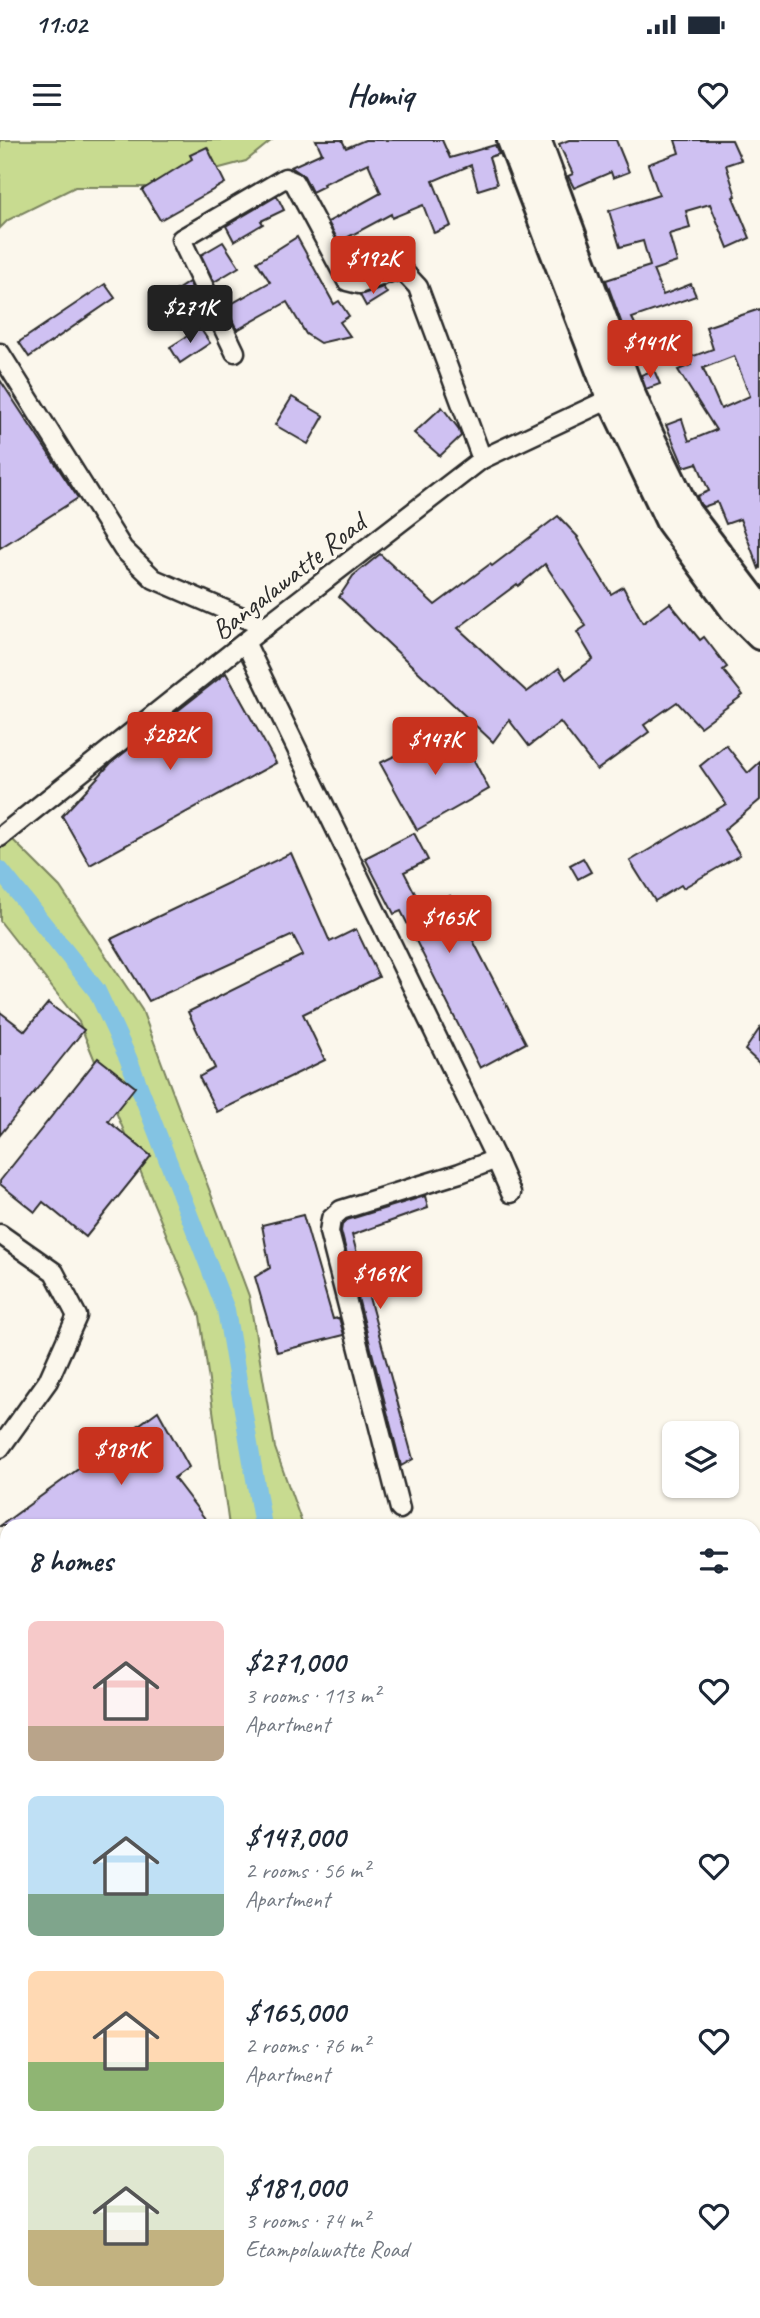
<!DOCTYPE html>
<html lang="en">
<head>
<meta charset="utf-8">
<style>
	body { margin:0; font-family:Caveat,sans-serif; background:#f6f6f7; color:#1f2937; height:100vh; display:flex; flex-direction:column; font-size:26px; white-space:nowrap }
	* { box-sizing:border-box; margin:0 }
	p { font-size:23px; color:#747a83 }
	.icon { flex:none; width:38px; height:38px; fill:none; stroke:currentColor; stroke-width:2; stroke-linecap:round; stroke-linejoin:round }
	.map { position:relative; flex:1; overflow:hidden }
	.details { position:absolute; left:0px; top:1379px; width:761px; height:800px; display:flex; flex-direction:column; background:#fff; border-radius:21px 21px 0 0; box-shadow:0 2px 5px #0004 }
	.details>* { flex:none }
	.fabs { position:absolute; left:662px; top:1281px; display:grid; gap:14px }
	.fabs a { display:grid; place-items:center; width:77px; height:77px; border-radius:10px; background:#fff; box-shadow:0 2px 5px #0004; font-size:35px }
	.price { position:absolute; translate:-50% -60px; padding:0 16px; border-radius:7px; background:#c8321e; color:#fff; font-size:23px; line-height:46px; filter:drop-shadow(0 2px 4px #0008) }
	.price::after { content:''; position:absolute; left:50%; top:42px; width:21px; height:16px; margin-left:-10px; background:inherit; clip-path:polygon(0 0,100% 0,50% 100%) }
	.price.current { background:#222; color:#fff }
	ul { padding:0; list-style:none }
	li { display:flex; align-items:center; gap:21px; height:175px; padding:0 28px }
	li span { display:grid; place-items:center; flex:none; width:196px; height:140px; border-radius:10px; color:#555 }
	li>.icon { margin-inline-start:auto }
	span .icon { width:84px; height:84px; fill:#fffc; stroke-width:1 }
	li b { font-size:30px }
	h2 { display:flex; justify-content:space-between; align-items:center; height:84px; padding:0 28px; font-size:30px }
	.status { display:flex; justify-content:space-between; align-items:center; height:49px; padding:0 35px; background:#fff; direction:ltr }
	.status svg { height:19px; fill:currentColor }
	header { display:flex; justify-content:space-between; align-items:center; height:91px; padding:0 28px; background:#fff; font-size:32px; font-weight:700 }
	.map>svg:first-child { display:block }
	.green { fill:#c8db90; stroke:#7a835e; stroke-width:2 }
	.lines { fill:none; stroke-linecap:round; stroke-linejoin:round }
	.canal { stroke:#83c3e3; stroke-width:18 }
	.building { fill:#cfc1f2; stroke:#2b2b2b; stroke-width:2; fill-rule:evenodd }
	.minor-casing { stroke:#2b2b2b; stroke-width:23 }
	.highway-casing { stroke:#2b2b2b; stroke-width:32 }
	.minor { stroke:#fbf7ec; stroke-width:18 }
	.highway { stroke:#fbf7ec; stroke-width:26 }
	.labels { text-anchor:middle; stroke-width:7; stroke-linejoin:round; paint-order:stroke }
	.street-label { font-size:28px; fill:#2b2b2b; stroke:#fbf7ec }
</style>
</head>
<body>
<div class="status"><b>11:02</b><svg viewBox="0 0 49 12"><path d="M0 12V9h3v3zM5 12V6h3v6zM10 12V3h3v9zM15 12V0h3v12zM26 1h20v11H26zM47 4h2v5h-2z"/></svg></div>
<header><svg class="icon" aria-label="menu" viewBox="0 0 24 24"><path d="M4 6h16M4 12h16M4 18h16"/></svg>Homiq<svg class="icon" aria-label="heart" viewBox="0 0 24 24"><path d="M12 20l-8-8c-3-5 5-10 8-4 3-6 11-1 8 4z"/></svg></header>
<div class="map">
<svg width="760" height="2178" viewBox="0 0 760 2178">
	<rect width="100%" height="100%" fill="#fbf7ec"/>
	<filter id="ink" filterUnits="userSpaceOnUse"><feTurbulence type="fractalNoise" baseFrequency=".0143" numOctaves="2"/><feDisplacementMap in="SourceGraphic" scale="14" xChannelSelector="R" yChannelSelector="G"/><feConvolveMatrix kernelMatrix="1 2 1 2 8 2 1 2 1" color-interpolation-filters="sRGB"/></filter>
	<g filter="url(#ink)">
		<g class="green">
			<path d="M0,0H272L246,21L148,47H75L8,80L0,88Z"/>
			<path d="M0,687L60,747L142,870L249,1156L275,1308L303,1386H229L200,1176L79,882L0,781Z"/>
			<rect x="551" y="2172" width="149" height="6"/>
		</g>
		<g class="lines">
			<path class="canal" d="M0,730L97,851L128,918L226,1170L263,1386"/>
		</g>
		<g class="building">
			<path d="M316,0H342L346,8L365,0H442L450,18L495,5L499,14L489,17L497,44L478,50L471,25L433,41L451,86L434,93L423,65L392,78L391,74L339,102L328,82L381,53L368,23L323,44L324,46L312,52L304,36L291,27L322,13Z"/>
			<path d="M569,0H616L629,32L613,38L611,32L574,48L568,36L573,34L559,4Z"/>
			<path d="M675,0H732L741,20L726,25L736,56L733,57L750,98L728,108L710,64L686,71L690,88L669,94L677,122L653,130L663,155L691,144L696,156L632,178L641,196L628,201L606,140L650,126L643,101L620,107L609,71L659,55L648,24L679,13Z"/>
			<path d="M207,7L225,43L160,80L142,50L192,19L190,15Z"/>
			<path d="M277,56L284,70L261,81L263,84L234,101L226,86Z"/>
			<path d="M297,97L334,164L339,161L349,176L340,182L350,196L320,203L306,194L287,162L237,190L226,167L270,142L257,122Z"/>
			<path d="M223,102L239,127L214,142L201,115Z"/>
			<path d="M189,142L195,154L191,156L193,159L176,170L174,166L161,174L154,165Z"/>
			<path d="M105,144L115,158L29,217L19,202Z"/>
			<path d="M383,147L387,153L366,166L360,155Z"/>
			<path d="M760,169V428L759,429L740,379L726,384L717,362L703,367L700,364L697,356L709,351L697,323L684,327L666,285L682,279L689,301L716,290L678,230L691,225L688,218L713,209L706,187ZM734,216L750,256L721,269L703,228Z"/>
			<path d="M200,188L210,203L180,223L170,207Z"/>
			<path d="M654,230L660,244L646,249L641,235Z"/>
			<path d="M0,240L78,358L0,408Z"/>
			<path d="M292,257L324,276L308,304L275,285Z"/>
			<path d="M442,267L458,288L461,296L440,316L414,293Z"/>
			<path d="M558,376L578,397L577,398L611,454L623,447L643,483L670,463L700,500L704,497L727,527L723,530L743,555L700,587L677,562L644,585L649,592L597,630L560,582L529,606L509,580L493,602L339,457L353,436L380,414L435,465L490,424L492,426ZM545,424L586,486L577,492L593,519L566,539L559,528L527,552L458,488L517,444L518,446Z"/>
			<path d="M226,533L276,623L90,725L62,676L111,623Z"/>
			<path d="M456,586L489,649L417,690L380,623Z"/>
			<path d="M726,605L748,633L760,622V660L724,690L740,715L683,748L681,745L655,761L630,721L726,664L700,626Z"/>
			<path d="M414,693L428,720L404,732L424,771L450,756L526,903L480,928L401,771L394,774L365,718Z"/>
			<path d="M291,713L330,802L356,789L379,837L303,874L325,920L217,972L199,937L215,928L188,872L303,815L293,795L149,861L111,799Z"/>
			<path d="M583,718L591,732L578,739L570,725Z"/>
			<path d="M48,863L84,890L0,995V872L25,891Z"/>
			<path d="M760,888V924L745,910Z"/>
			<path d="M98,918L135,947L108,981L151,1016L86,1097L43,1062L35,1072L0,1044V1041Z"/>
			<path d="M425,1056L428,1068L352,1095L413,1319L401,1326L341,1091L342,1085L347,1080Z"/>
			<path d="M303,1075L333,1179L339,1178L344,1195L277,1212L255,1137L270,1128L262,1085Z"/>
			<path d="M158,1271L189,1327L174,1338L206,1380L197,1386H0Z"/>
		</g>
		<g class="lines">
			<defs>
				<g id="minor">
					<path d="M235,212L181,99L285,38L294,42L347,141L359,144L393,131L405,133L418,147L482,319"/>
					<path d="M0,213L123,409L154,439L265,487"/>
					<path d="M245,502L496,1019L511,1053"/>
					<path d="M0,697L245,502L482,319L618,255"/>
					<path d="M0,1094L54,1132L77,1176L48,1241L0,1308"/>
					<path d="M400,1369L329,1092L331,1079L341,1070L460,1033L496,1019"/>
					<path d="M0,1601L7,1608"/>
					<path d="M754,1724L760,1721"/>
					<path d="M754,1826L760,1824"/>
					<path d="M754,1919L760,1917"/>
					<path d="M411,2172L412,2178"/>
				</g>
				<g id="highway">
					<path d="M511,0L610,257L670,382L735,471L760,496"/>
					<path d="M537,0L630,251L651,298L687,372L760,468"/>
				</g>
			</defs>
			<use href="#minor" class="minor-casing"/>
			<use href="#highway" class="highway-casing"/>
			<use href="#minor" class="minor"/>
			<use href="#highway" class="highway"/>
		</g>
	</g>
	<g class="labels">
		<g class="street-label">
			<text transform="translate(288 436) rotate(-38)" y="10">Bangalawatte Road</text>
		</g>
	</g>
</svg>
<div class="fabs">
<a><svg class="icon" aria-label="layers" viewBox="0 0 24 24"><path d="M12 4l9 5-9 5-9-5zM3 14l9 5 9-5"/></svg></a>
</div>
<b class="price" style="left:373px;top:156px">$192K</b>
<b class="price current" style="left:190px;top:205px">$271K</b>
<b class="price" style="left:650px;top:240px">$141K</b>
<b class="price" style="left:170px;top:632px">$282K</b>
<b class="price" style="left:435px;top:637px">$147K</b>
<b class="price" style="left:449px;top:815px">$165K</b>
<b class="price" style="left:380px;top:1171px">$169K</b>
<b class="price" style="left:121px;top:1347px">$181K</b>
<section class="details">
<h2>8 homes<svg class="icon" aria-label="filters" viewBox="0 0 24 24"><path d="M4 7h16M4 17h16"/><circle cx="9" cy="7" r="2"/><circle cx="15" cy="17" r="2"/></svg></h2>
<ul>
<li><span style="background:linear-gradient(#f6c9c9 75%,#b9a48a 0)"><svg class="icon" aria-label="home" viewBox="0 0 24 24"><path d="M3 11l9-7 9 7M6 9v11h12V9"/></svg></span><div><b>$271,000</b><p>3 rooms · 113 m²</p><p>Apartment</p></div><svg class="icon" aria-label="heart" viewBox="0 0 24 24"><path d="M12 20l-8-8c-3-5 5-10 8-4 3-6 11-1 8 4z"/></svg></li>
<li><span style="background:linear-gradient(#bfe0f5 70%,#7fa58c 0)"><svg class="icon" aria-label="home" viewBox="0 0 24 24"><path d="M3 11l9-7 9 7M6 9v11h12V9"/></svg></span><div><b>$147,000</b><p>2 rooms · 56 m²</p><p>Apartment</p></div><svg class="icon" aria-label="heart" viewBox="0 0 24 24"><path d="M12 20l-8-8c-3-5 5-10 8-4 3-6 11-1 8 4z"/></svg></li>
<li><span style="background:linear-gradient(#ffd9b3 65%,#8fb573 0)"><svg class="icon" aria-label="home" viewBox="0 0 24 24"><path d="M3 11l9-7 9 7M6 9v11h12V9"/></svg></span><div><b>$165,000</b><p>2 rooms · 76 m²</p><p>Apartment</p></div><svg class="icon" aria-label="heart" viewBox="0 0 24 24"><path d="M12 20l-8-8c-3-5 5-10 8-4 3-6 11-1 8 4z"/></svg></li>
<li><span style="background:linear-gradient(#dfe7d0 60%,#c2b280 0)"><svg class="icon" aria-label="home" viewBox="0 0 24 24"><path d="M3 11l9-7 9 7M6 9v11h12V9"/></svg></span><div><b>$181,000</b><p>3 rooms · 74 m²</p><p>Etampolawatte Road</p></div><svg class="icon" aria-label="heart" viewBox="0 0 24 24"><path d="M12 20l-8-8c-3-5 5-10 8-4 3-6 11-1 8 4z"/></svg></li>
</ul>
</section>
</div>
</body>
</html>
